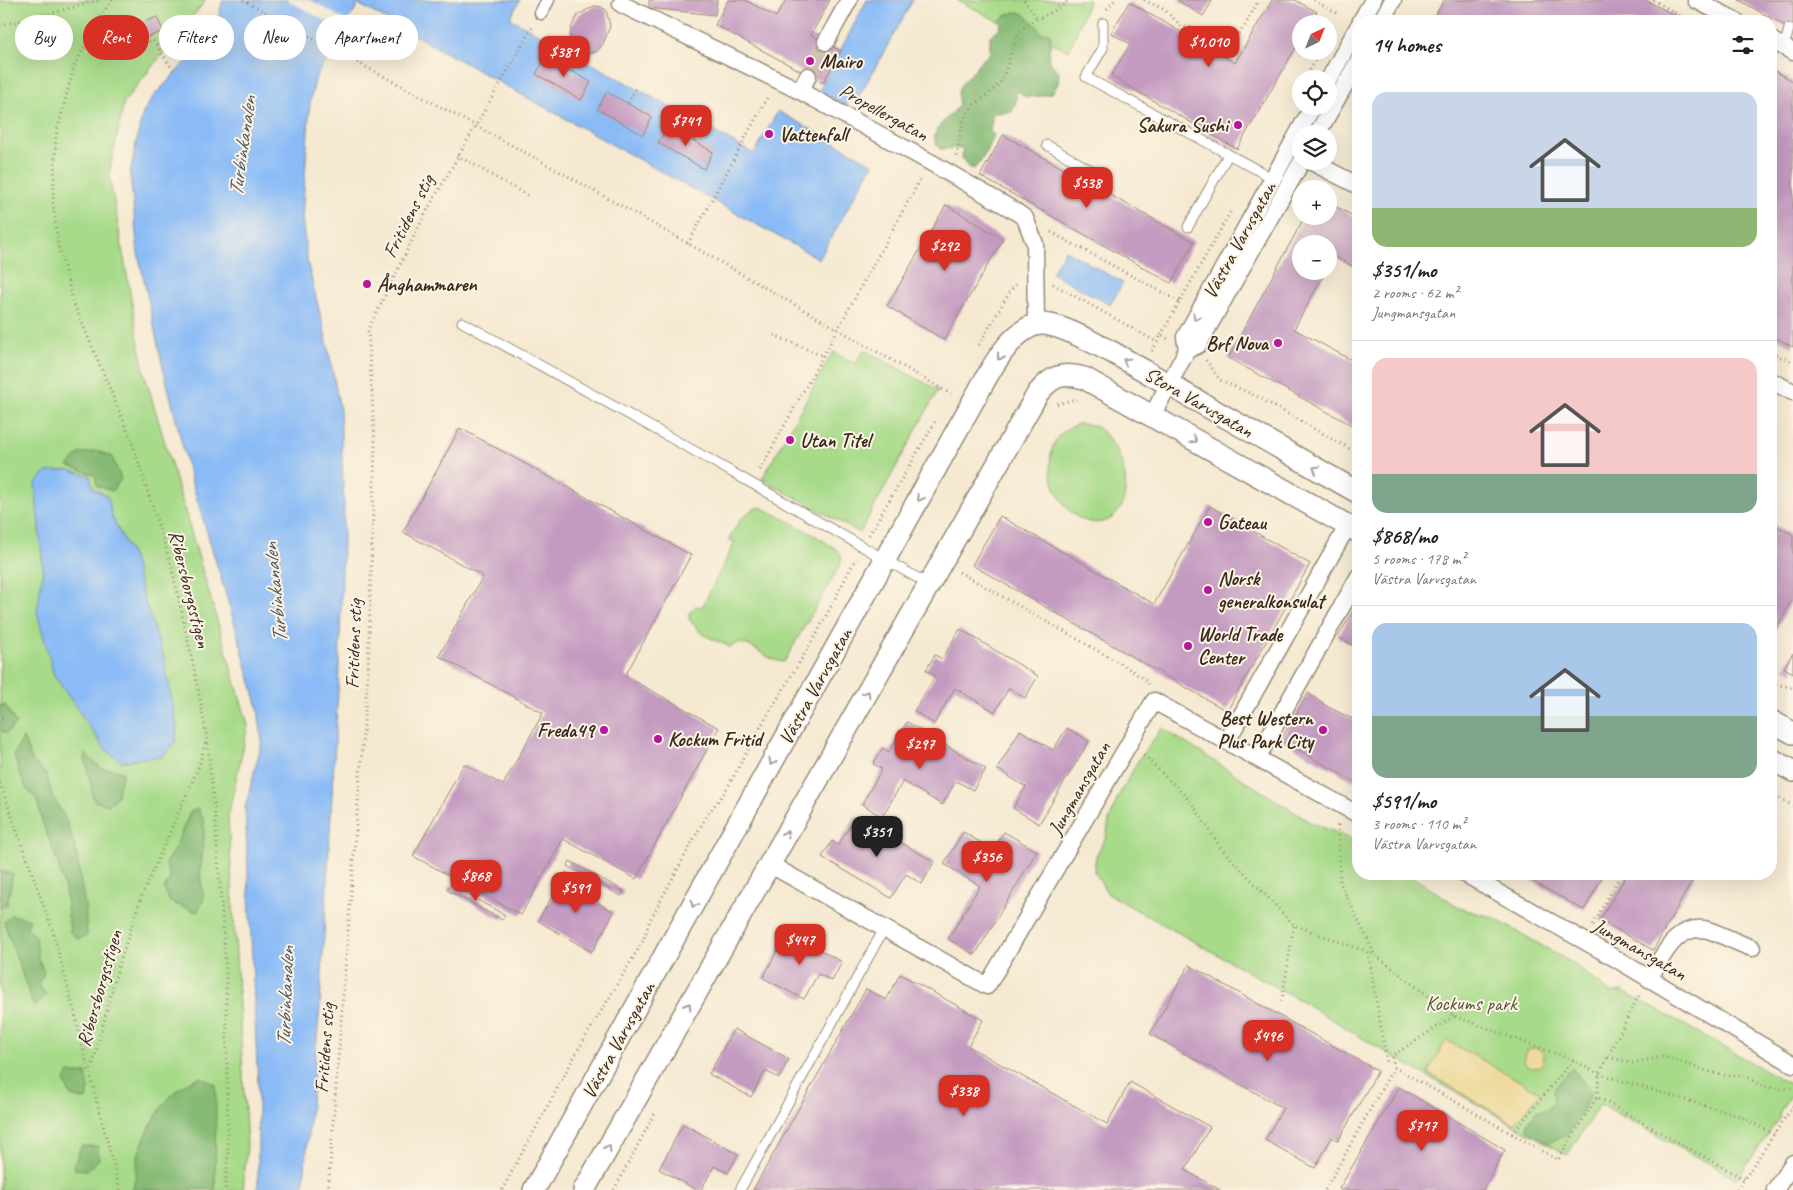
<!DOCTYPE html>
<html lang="en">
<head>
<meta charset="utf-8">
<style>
	body { margin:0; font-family:Caveat,sans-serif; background:#f6f6f6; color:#222; height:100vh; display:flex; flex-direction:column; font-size:19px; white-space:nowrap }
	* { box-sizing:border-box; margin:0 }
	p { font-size:16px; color:#767676 }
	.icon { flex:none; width:28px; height:28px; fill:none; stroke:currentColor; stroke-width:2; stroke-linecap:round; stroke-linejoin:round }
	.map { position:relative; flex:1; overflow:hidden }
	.sheet { position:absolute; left:1352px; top:15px; width:425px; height:865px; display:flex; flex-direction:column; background:#fff; border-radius:20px; box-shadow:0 5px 20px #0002 }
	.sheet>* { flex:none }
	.guide { position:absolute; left:15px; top:15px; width:475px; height:45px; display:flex; gap:10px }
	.needle { width:32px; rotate:43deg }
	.fabs { position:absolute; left:1292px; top:15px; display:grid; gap:10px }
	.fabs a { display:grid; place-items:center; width:45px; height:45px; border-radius:50%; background:#fff; box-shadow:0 5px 20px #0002; font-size:25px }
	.price { position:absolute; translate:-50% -42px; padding:0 11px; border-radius:10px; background:#d93025; color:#fff; font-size:16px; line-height:32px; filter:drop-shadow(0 1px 2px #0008) }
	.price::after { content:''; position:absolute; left:50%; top:30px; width:15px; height:11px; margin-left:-8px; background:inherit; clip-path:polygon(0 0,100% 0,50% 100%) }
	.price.selected { background:#222; color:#fff }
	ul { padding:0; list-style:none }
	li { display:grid; align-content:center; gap:10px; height:265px; padding:0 20px }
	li+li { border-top:1px solid #e0e0e0 }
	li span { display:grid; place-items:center; height:155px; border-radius:15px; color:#555 }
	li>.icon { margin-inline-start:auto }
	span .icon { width:90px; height:90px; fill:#fffc; stroke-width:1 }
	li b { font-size:21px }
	h2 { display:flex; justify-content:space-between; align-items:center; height:60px; padding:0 20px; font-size:21px }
	.chip { padding:0 18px; border-radius:22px; background:#fff; box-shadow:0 5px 20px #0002; font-size:18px; line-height:45px }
	.chip.selected { background:#d93025; color:#fff }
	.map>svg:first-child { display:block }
	.green { fill:#a7da89; stroke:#718254 }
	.forest { fill:#85ba75; stroke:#60724a }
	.sand { fill:#eeda9e; stroke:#94825e }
	.water { fill:#8abbf6; stroke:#62728a }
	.pier { fill:#f5e9d1 }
	.building { fill:#c39ac0 }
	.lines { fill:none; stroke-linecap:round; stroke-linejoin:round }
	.minor-tunnel { stroke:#d0c3ad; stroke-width:16; stroke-dasharray:16 8; stroke-linecap:butt }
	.service-casing { stroke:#988a78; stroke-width:11 }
	.pedestrian-casing { stroke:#988a78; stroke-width:15 }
	.minor-casing { stroke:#988a78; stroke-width:19 }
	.tertiary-casing { stroke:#988a78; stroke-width:24 }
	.path { stroke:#988a78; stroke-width:3; stroke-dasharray:1 4; stroke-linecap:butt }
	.service { stroke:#fff; stroke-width:9 }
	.pedestrian { stroke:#fff; stroke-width:12 }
	.minor { stroke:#fff; stroke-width:16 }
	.tertiary { stroke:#fff; stroke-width:21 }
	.oneway { stroke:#a79f9a }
	.poi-dot { fill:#b5179e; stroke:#fcf5e5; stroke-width:2 }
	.labels { text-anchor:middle; stroke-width:4; stroke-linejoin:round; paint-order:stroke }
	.poi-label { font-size:20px; font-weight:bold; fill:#3b2a1e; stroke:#fcf5e5; text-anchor:start }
	.street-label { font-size:20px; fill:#3b2a1e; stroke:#fcf5e5 }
	.park-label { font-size:20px; fill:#565639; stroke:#fcf5e5 }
	.water-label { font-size:21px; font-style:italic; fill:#53565f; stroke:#fcf5e5 }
</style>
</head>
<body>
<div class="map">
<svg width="1793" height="1190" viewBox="0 0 1793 1190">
	<rect width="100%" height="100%" fill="#fcf5e5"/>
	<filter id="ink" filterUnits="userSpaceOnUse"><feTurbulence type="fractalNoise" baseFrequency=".02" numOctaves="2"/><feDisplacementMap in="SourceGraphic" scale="10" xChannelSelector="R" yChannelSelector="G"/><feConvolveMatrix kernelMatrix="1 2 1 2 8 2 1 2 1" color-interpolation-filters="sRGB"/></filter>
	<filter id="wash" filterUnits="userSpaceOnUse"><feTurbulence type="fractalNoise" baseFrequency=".0096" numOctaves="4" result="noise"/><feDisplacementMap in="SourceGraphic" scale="20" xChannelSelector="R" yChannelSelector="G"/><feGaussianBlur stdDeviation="1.12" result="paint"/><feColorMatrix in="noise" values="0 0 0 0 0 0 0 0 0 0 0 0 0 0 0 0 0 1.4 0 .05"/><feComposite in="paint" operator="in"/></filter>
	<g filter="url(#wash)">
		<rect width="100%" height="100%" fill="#f5e9d1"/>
		<g class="green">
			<path d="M0,0H206L184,27L183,33L159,58L124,102L109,174L144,372L248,725L228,816L247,1146L243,1190H0Z"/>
			<path d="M957,0H1089L1069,51L1024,28L1019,32Z"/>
			<path d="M864,350L938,390L860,533L762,479L833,352L855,364Z"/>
			<path d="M1078,424C1084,424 1091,424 1096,427C1117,440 1130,475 1124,498C1122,509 1116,517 1106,521C1059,536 1023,440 1078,424Z"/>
			<path d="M760,507C772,512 839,546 841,555C842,559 840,564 839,567L784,662C764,661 746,634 730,647L702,634L689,619L690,612L696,606L702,607L735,542L729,540C736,525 744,511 760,507Z"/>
			<path d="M1162,728L1310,822L1359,842V874H1408L1462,909L1492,917L1572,963L1611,993L1621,991L1651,1006L1793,1086V1092L1779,1113L1780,1117L1737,1179L1600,1104L1567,1155L1392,1056L1298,999L1108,894L1094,871L1096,856L1106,837L1109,821L1118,797L1139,759Z"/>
		</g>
		<g class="forest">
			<path d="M1015,12L1023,13L1037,26L1041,33H1050C1054,43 1045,55 1050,62C1052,66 1057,68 1059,72L1058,84L1052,93L1041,96L1025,97L1018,91L1016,93V102L1012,112L993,113L990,131L994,135L982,160L974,169L969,167L962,158L963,148L940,149L936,144L934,136C941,119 953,116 959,104C954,88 965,79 976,69V66L990,53V36L1001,27L1000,20L1007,15Z"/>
			<path d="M98,451L112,457L121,479L112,491L97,486L95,475L68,466L79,454Z"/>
			<path d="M5,705L16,723L6,734L0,730V725L3,718L0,716V706Z"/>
			<path d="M23,738L32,760L46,774L52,795L67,822L75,846L85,906L87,936L78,939L70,932L65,890L58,863L42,821L37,799L27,790L18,769L14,755Z"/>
			<path d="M84,753L102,769H111L123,772L117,796L109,805L94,801Z"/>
			<path d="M198,808L204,821V839L200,874L204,899L197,912L170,902L164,889L170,878L165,863L175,848L190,812Z"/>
			<path d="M0,871L13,874L7,905L0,908Z"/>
			<path d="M11,915L30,919L27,928L36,937L38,957L44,973L38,984L46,995L34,1008L4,922Z"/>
			<path d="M1572,1068L1592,1093L1569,1133L1549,1143L1527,1130V1123L1537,1111L1547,1110L1554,1101L1553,1090Z"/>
			<path d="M69,1073H86L89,1089L86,1100L71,1096L64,1081Z"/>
			<path d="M201,1077L216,1085L215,1190H132C138,1175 135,1164 139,1152C150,1123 169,1086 201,1077Z"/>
			<path d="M81,1146H98L99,1159L87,1170L74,1169L75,1163Z"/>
		</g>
		<g class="sand">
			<path d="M1446,1040L1541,1093L1514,1124L1428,1073Z"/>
			<circle cx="1534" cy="1058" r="10"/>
		</g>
		<g class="water">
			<path d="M223,0H520L510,18L754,154L778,111L873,164L819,259L358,4L338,41L316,76L310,102L302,218L308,265L327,342L340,410L344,508L339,672L320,1006L303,1190H258V1086L245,808L262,742L258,708L236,628L190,476L161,359L138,253L130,174L138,134L143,113L153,97L180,68L203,47L218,19Z"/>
			<path d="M867,0H913L858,98L849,101L846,106L819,91Z"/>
			<path d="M1065,250L1123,283L1110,305L1052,273Z"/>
			<path d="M69,470L90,476L93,488L108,497L112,517L133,558L144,600L164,658L177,728L175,743L162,757L142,758L122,762L104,748L54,675L37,612L43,570L35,484L46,472Z"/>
		</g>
		<path class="pier" d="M287,0H310L347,21L353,14L355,15L346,32Z"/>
		<g id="blocks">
			<g class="building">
				<path d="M649,0H717L715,15L649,8Z"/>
				<path d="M728,0H745L776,17L786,0H830L811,35L841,51L823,83L715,25Z"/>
				<path d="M1177,0H1213L1203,16Z"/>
				<path d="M1272,0H1295L1317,12L1310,24H1301V39L1237,149L1111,76L1130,44L1111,33L1129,2L1235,63Z"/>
				<path d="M1444,0H1646L1685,21H1432Z"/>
				<path d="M1739,0H1793V30L1789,28Z"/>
				<path d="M594,6L601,7L606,10L610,26L603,44L597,51L584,55L575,52L571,47L569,39L572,26L578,15Z"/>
				<path d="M157,17L163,31L143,39L137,25Z"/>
				<path d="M546,57L591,82L581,100L536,74Z"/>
				<path d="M1771,69L1793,81V347L1771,335Z"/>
				<path d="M607,92L652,117L643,135L597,109Z"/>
				<path d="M668,126L713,152L704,169L658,143Z"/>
				<path d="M1003,135L1194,242L1171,283L980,176Z"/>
				<path d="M1329,203L1359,219V269L1334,257L1329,266V244H1301V271H1326L1294,329L1359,364V429L1228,358L1305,216H1329Z"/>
				<path d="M946,205L1003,239L944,340L887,306Z"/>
				<path d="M460,428L691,555L625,676L719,728L636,879L563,839L521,915L413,856L464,764L503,785L543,713L439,656L483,576L403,532Z"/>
				<path d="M1210,506L1310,564L1227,711L972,565L1000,516L1154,604Z"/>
				<path d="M1771,523L1793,535V598L1771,638Z"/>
				<path d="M1359,601V649L1338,637Z"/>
				<path d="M960,629L1038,676L1025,698L1009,688L995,712L955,688L934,724L914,711L935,676L926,670L935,655L942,659Z"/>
				<path d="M1793,653V673L1784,668Z"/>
				<path d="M1308,693L1328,707L1355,720L1359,714V784L1281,740Z"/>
				<path d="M907,722L986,769L973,790L956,781L942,805L903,781L882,817L862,804L882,769L873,764L883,748L889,752Z"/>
				<path d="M1067,728L1089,741L1039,824L1013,808L1026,787L997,769L1020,730L1053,750Z"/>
				<path d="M856,816L934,862L922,884L906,874L891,898L822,857L832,841L838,845Z"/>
				<path d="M963,832L993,850L1004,832L1037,851L975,955L948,939L980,886L944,864Z"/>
				<path d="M570,861L624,891L621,896L567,866Z"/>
				<path d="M566,872L585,883L580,892L614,912L592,952L538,921Z"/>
				<path d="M1519,874H1604L1584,910Z"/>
				<path d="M1627,874H1696L1653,950L1600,920Z"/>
				<path d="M450,885L505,915L502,920L447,890Z"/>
				<path d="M787,932L842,962L832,981L818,974L804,999L763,978Z"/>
				<path d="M1189,965L1378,1071L1338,1141L1332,1137L1315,1168L1265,1140L1283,1108L1150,1034Z"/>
				<path d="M900,974L983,1020L968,1046L1107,1124L1130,1082L1210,1127L1185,1170L1220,1190H753L866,989L886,1000Z"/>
				<path d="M734,1029L789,1059L779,1078L765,1071L751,1097L709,1074Z"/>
				<path d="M1399,1087L1505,1150L1483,1190H1341L1339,1189Z"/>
				<path d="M683,1124L738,1154L728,1173L714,1166L701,1190H697L659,1169Z"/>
			</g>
		</g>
	</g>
	<g filter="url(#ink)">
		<use href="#blocks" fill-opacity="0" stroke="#988a78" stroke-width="1"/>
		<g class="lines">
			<path class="minor-tunnel" d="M808,76L826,42"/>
			<defs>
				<g id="service">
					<path d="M1103,23V48L1086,77L1276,180"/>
					<path d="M1781,46L1787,37L1789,28"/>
					<path d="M1047,145L1094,172"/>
					<path d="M1188,227L1228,155"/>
					<path d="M462,322L707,458L928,584"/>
					<path d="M740,1190L884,929"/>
				</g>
				<path id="pedestrian" d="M541,13L548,0"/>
				<g id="minor">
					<path d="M1696,0L1736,21"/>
					<path d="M621,4L800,91L930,162L1015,211L1025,218L1035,244L1036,324"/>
					<path d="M1361,21L1373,0"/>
					<path d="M1381,21L1393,0"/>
					<path d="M1771,40L1793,52"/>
					<path d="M826,42L849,0"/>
					<path d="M1329,79L1359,25"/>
					<path d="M800,91L808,76"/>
					<path d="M1317,134L1359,60"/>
					<path d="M1310,161L1359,186"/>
					<path d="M1187,350L1185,337L1313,106"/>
					<path d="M1771,381L1793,392"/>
					<path d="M1152,416L1187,350L1198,345L1302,161"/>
					<path d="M1227,741L1348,525"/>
					<path d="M1257,758L1359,576"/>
					<path d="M769,864L987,986L1154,701L1359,815"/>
					<path d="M1465,874L1613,957L1793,1064"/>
					<path d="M1649,979C1662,957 1677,922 1708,930C1723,935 1737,943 1752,948"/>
					<path d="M1775,1190L1793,1163"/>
				</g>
				<g id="tertiary">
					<path d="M1771,721L1793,733"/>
					<path d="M1771,759L1793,771"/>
					<path d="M534,1190L971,405C985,381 1006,334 1035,325C1053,319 1093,343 1110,351L1359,493"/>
					<path d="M584,1190L1038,393C1052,376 1062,372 1084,378L1359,532"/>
				</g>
			</defs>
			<use href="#service" class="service-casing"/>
			<use href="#pedestrian" class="pedestrian-casing"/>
			<use href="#minor" class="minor-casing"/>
			<use href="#tertiary" class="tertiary-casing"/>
			<g class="path">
				<path d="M112,0L98,20L74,67L56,135L53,203L58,245L74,304L131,439L172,568L196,678L207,738L215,817L226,971L228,1152L225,1190"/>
				<path d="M243,0C321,43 398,84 476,126C636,212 793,304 951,394"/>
				<path d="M1024,0L1037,18"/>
				<path d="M1144,0L1165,10L1182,27L1204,29L1214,32L1226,41L1233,40L1244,27L1259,0"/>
				<path d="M1314,0L1340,15"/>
				<path d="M1653,0L1690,21"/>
				<path d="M1107,9L1115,0"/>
				<path d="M0,25L41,16L100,0"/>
				<path d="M90,35L141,44L153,40L175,73"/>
				<path d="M572,72L580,57"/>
				<path d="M1305,79L1317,57"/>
				<path d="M1296,95L1301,85"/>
				<path d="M628,103L636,88"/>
				<path d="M694,141L703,125"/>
				<path d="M457,155L528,196"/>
				<path d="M956,156C961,142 959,125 968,112C975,100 992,96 1001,81C1008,69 1013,39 1020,31C1033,16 1056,15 1068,0"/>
				<path d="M1051,232L1180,302"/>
				<path d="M688,244L768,96"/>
				<path d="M1053,284L1157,342"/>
				<path d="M774,335L823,356"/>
				<path d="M1161,335L1232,209"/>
				<path d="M979,345L1009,293L1016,284"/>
				<path d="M1152,351L1161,335L1168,339"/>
				<path d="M1771,353L1793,362"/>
				<path d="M1206,360L1220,380L1258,397L1359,454"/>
				<path d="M1057,404L1072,400H1077"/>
				<path d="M760,470L921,178"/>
				<path d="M869,535L935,422"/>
				<path d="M959,572L1125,666L1147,681L1148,684"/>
				<path d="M1771,683L1793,688"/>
				<path d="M1144,755L1191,802L1221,848L1294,925L1374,954L1454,1016L1573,1060L1599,1074L1739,1116L1774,1134"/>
				<path d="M0,783L52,929L75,1014L89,1073"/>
				<path d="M1771,793L1793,806"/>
				<path d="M1338,825L1340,883L1374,953"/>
				<path d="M1593,925L1621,874"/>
				<path d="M1368,952L1387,1063"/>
				<path d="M1282,1001L1294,925"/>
				<path d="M1608,1057L1632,1063L1663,1057L1669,1058L1713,1073L1728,1076L1743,1075L1764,1087L1780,1089L1793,1088"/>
				<path d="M1394,1067L1558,1160L1597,1097L1744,1179"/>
				<path d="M1597,1097L1599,1074L1639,995"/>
				<path d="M1512,1134L1573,1060"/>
				<path d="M120,1190L90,1075L116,974L141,898L199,766L206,741"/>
				<path d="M328,1190L368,672L375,444L368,330L424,216L533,26"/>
				<path d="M502,1190L578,1050L643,941L650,920L707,815L725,792L761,726L816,635L856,558"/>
				<path d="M614,1190L656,1111"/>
				<path d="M1325,1190L1394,1067L1392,1056L1454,1016"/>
				<path d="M1737,1190L1793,1106"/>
			</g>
			<use href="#service" class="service"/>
			<use href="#pedestrian" class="pedestrian"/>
			<use href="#minor" class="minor"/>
			<use href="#tertiary" class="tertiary"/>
		</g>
		<defs><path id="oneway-chevron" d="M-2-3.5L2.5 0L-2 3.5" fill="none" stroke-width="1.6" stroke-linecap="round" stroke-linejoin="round" transform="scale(1.25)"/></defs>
		<g class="oneway">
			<use href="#oneway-chevron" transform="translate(1196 317) rotate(119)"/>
			<use href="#oneway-chevron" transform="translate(1000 357) rotate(126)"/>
			<use href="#oneway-chevron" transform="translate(1126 361) rotate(-150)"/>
			<use href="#oneway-chevron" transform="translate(1194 440) rotate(29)"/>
			<use href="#oneway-chevron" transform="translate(1316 469) rotate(-151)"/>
			<use href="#oneway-chevron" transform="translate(920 498) rotate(119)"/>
			<use href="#oneway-chevron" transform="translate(867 694) rotate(-60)"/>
			<use href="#oneway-chevron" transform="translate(772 762) rotate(119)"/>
			<use href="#oneway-chevron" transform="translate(786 834) rotate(-60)"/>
			<use href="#oneway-chevron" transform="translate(694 904) rotate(119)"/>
			<use href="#oneway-chevron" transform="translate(688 1006) rotate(-60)"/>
			<use href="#oneway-chevron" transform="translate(608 1148) rotate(-60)"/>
		</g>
	</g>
	<g class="poi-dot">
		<circle cx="810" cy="61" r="5"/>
		<circle cx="1238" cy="125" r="5"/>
		<circle cx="769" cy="134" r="5"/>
		<circle cx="367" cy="284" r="5"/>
		<circle cx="1278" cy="343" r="5"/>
		<circle cx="790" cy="440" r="5"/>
		<circle cx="1208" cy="522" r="5"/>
		<circle cx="1208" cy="590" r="5"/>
		<circle cx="1188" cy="646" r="5"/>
		<circle cx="604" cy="730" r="5"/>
		<circle cx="1323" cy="730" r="5"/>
		<circle cx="658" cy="739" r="5"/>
	</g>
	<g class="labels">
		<g class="poi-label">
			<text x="820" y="68">Mairo</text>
			<text x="1228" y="132" text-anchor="end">Sakura Sushi</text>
			<text x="779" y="141">Vattenfall</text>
			<text x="377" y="291">Ånghammaren</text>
			<text x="1268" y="350" text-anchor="end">Brf Nova</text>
			<text x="800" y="447">Utan Titel</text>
			<text x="1218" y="529">Gateau</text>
			<text x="1218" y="585">Norsk<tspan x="1218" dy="23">generalkonsulat</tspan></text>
			<text x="1198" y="641">World Trade<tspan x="1198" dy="23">Center</tspan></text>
			<text x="1313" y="725" text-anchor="end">Best Western<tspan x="1313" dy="23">Plus Park City</tspan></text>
			<text x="594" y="737" text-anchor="end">Freda49</text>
			<text x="668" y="746">Kockum Fritid</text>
		</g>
		<g class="street-label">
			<text transform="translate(884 112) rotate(29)" y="7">Propellergatan</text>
			<text transform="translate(408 216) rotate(-63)" y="7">Fritidens stig</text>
			<text transform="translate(1239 240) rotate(-61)" y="7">Västra Varvsgatan</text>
			<text transform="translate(1199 402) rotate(30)" y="7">Stora Varvsgatan</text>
			<text transform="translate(190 589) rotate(76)" y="7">Ribersborgsstigen</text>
			<text transform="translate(353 644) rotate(-88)" y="7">Fritidens stig</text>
			<text transform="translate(815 686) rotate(-61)" y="7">Västra Varvsgatan</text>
			<text transform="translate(1079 788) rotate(-60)" y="7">Jungmansgatan</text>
			<text transform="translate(1640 949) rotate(30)" y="7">Jungmansgatan</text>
			<text transform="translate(99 988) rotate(-74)" y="7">Ribersborgsstigen</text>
			<text transform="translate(618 1040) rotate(-61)" y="7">Västra Varvsgatan</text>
			<text transform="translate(324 1048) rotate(-86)" y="7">Fritidens stig</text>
		</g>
		<g class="park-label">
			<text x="1471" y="1010">Kockums park</text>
		</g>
		<g class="water-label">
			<text transform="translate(242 146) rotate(-82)" y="7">Turbinkanalen</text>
			<text transform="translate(275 593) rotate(-96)" y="7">Turbinkanalen</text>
			<text transform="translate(285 997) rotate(-88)" y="7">Turbinkanalen</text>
		</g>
	</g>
</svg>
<div class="fabs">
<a><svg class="needle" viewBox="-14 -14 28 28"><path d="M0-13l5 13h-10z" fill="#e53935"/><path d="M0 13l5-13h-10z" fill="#767676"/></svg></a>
<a><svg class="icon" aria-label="locate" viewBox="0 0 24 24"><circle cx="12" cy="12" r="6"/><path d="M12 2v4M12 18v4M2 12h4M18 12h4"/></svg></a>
<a><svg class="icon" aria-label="layers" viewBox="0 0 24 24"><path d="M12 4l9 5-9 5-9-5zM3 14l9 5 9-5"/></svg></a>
<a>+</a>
<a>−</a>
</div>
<b class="price" style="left:1209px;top:68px">$1,010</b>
<b class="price" style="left:564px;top:78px">$381</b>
<b class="price" style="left:686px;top:147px">$741</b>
<b class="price" style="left:1087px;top:209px">$538</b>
<b class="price" style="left:945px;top:272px">$292</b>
<b class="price" style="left:920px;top:770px">$297</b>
<b class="price selected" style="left:877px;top:858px">$351</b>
<b class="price" style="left:987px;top:883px">$356</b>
<b class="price" style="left:476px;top:902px">$868</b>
<b class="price" style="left:576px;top:914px">$591</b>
<b class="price" style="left:800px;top:966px">$447</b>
<b class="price" style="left:1268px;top:1062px">$496</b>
<b class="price" style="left:964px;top:1117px">$338</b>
<b class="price" style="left:1422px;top:1152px">$717</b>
<div class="guide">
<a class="chip">Buy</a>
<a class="chip selected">Rent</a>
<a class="chip">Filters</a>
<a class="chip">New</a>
<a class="chip">Apartment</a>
</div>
<section class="sheet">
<h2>14 homes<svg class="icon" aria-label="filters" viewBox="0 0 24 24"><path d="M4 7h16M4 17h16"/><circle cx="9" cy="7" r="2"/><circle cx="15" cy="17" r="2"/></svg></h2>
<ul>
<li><span style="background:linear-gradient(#c9d6e8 75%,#8fb573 0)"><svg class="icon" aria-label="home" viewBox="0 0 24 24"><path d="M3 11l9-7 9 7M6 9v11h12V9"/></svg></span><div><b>$351/mo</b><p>2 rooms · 62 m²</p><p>Jungmansgatan</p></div></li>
<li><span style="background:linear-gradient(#f6c9c9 75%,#7fa58c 0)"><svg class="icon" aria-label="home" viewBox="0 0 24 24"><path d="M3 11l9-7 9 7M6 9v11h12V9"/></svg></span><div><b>$868/mo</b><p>5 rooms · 178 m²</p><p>Västra Varvsgatan</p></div></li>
<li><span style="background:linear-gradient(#a9c7e8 60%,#7fa58c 0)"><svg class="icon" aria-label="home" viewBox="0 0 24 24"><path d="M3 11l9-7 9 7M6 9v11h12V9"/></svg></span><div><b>$591/mo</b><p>3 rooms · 110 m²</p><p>Västra Varvsgatan</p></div></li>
</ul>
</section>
</div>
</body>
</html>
